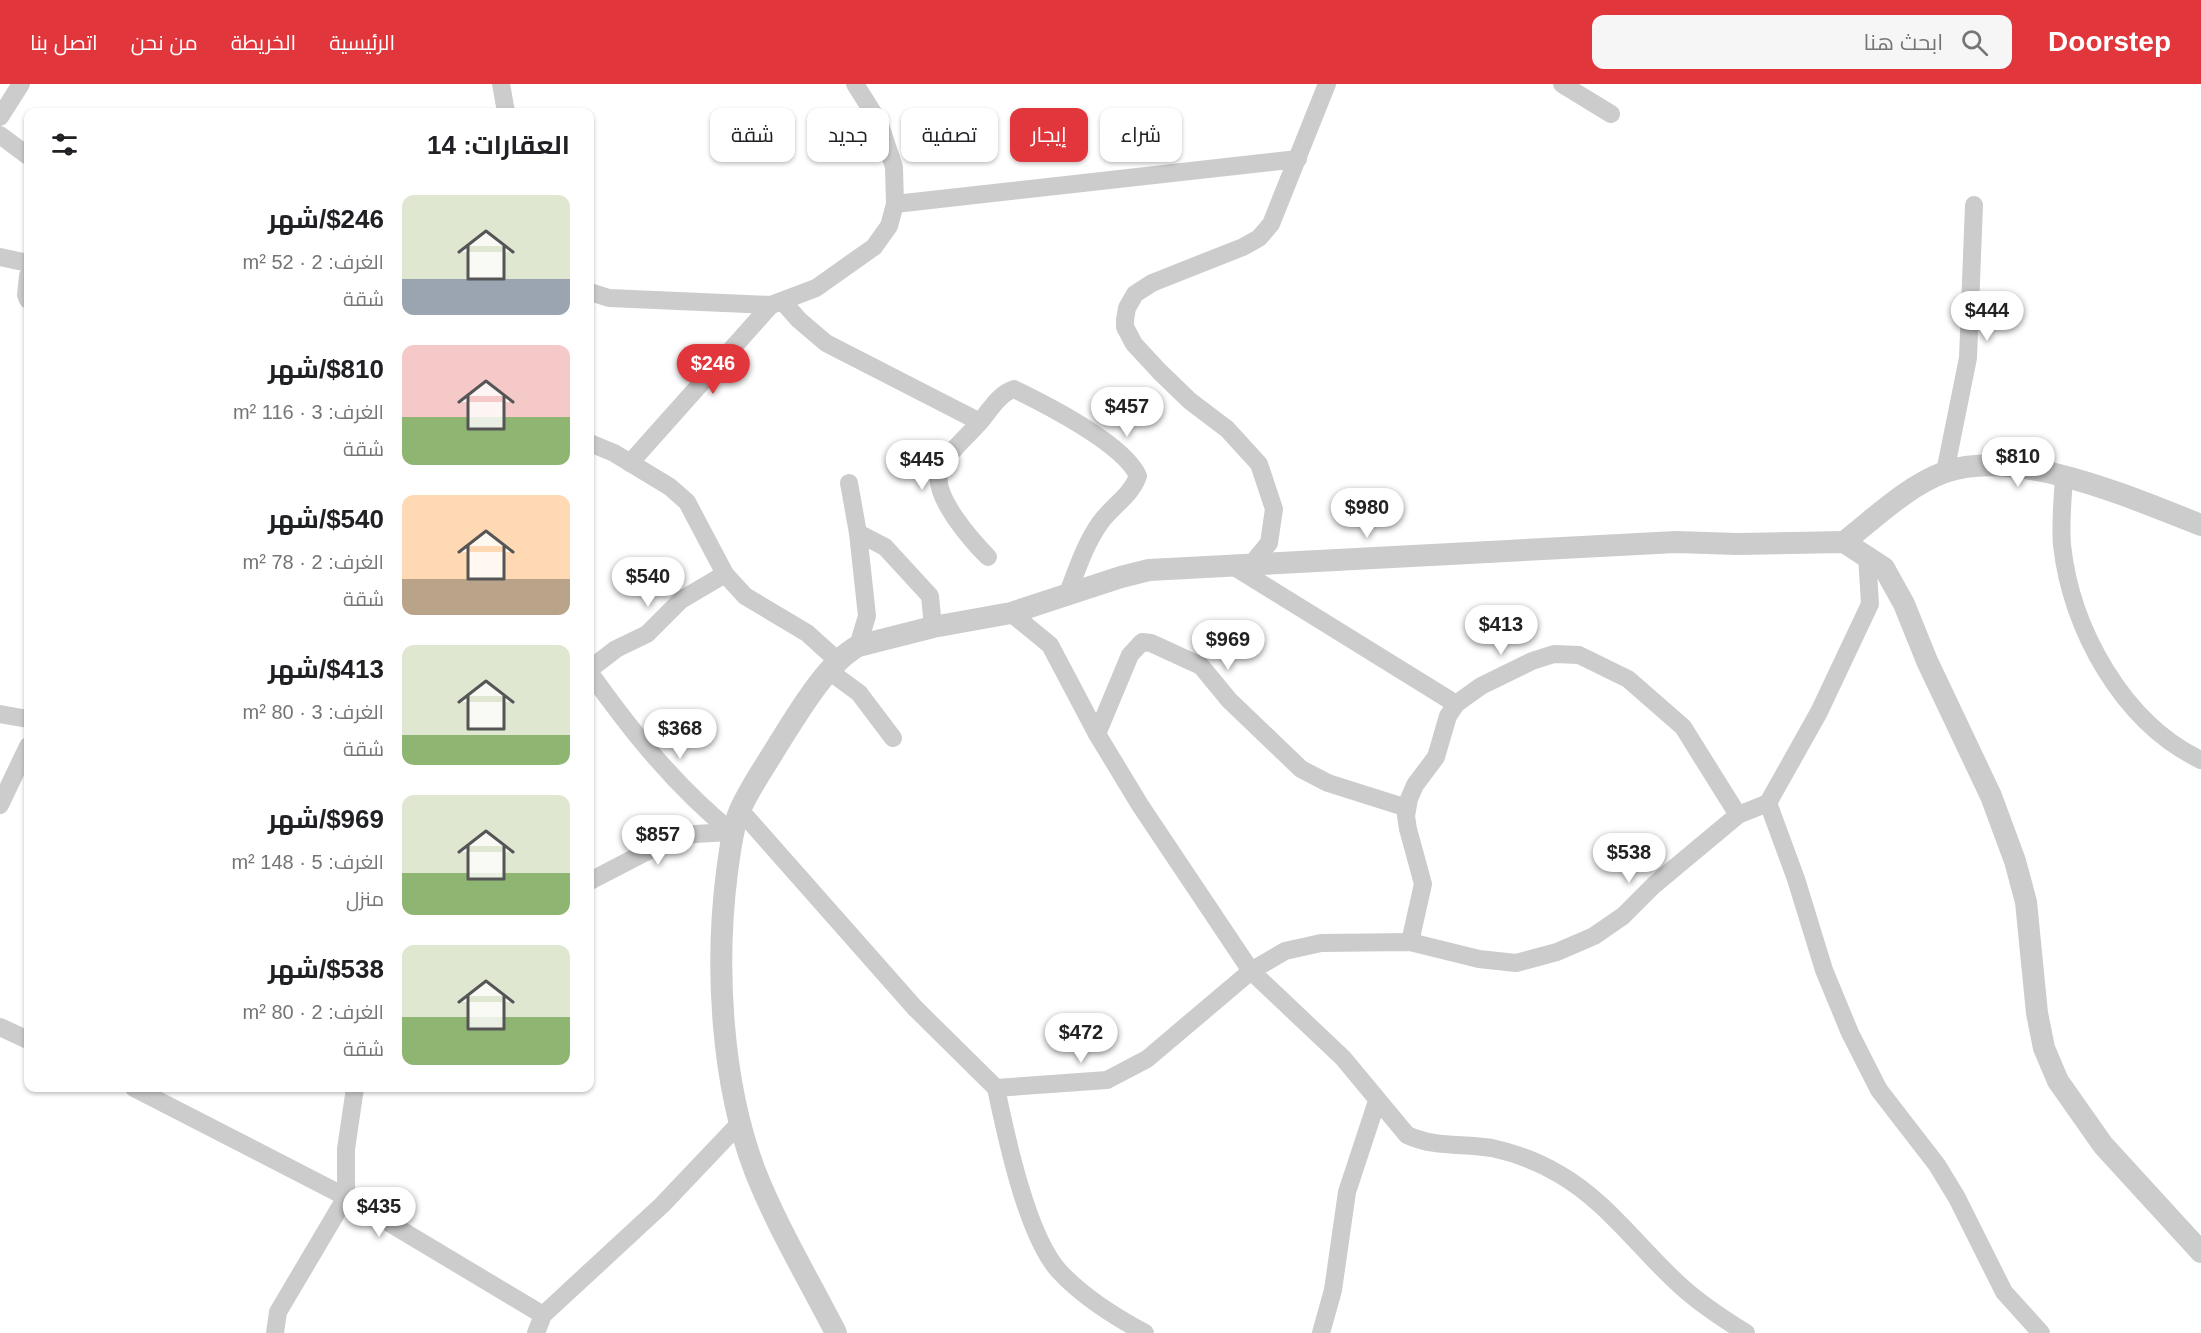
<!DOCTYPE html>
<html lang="ar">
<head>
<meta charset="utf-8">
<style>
	body { margin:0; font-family:Arial,Cairo,sans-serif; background:#f6f6f6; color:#202124; direction:rtl; height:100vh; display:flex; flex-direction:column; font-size:22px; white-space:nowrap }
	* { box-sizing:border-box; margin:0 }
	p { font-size:20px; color:#757577 }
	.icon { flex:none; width:33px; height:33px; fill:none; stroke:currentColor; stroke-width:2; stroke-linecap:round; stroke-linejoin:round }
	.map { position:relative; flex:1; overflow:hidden; direction:ltr }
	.details { position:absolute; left:24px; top:24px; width:570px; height:984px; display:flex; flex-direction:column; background:#fff; border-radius:12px; box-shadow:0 2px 4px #0004; direction:rtl }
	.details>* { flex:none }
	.guide { position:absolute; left:612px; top:24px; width:570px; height:54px; direction:rtl; display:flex; gap:12px }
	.price { position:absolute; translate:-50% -51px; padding:0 14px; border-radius:21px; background:#fff; color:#222; font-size:20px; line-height:39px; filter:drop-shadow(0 2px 3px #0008) }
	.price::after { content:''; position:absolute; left:50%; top:36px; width:18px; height:14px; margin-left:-9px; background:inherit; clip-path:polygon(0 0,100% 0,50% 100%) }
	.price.selected { background:#e1363c; color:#fff }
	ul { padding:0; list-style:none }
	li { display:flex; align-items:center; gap:18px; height:150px; padding:0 24px }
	li span { display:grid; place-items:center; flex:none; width:168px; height:120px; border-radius:12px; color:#555 }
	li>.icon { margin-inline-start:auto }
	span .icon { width:72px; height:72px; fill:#fffc; stroke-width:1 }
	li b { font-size:26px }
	h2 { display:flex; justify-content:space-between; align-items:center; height:72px; padding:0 24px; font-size:26px }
	.pill { padding:0 21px; border-radius:12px; background:#fff; box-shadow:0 2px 4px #0004; font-size:21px; line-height:54px }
	.pill.selected { background:#e1363c; color:#fff }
	header { display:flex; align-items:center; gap:36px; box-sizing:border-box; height:84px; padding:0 30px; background:#e1363c; color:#fff }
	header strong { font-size:28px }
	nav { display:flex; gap:33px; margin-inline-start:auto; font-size:21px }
	.search { width:420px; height:54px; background:#f6f6f6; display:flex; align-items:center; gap:15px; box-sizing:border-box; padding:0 21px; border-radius:12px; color:#757577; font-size:22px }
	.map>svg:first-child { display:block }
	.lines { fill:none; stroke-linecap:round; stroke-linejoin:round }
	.minor { stroke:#ccc; stroke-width:18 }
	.tertiary { stroke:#ccc; stroke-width:22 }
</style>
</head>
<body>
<header>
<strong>Doorstep</strong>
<div class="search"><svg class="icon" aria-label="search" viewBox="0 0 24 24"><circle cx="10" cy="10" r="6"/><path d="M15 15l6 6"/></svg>ابحث هنا</div>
<nav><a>الرئيسية</a><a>الخريطة</a><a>من نحن</a><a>اتصل بنا</a></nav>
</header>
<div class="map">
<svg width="2201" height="1249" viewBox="0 0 2201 1249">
	<rect width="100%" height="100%" fill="#fff"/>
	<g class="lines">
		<g class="minor">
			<path d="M501,0L506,28"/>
			<path d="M1562,0L1611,30"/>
			<path d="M0,33L21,0"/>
			<path d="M0,51L28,72"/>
			<path d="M895,120L1298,75"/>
			<path d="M0,173L28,179"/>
			<path d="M28,192L26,211L28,216"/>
			<path d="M590,208L609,214L771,221L816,204L874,163L889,142L895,120L894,83L879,38L855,0"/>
			<path d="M783,218L799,236L826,259L980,338"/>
			<path d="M590,359L614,369L670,403L687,418L725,490L745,512L807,549L838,577"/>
			<path d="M630,379L771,221"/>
			<path d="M1945,388L1968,274L1974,121"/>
			<path d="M2064,392C2063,414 2060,438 2062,461C2071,545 2123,639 2201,676"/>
			<path d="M849,399L858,449L867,532L858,562"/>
			<path d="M858,449L885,463L930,512L933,543"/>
			<path d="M1867,471L1870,520L1819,628L1768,719L1796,795L1824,886L1850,949L1879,1006L1937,1081L1957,1114L2004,1208L2041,1249"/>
			<path d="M988,473C972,457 935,415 939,391C943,372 966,354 978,340C989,328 998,310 1014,305C1045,320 1124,360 1138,392C1131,412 1112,422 1100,439C1085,460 1077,486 1067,511"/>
			<path d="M1233,482L1456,620"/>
			<path d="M1250,482L1269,459L1274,425L1259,380L1227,345L1190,317L1160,288L1134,260L1125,243V236L1127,224L1135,210L1152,199L1243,163L1259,154L1271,140L1327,0"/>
			<path d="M1011,529L1050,561L1097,650L1140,721L1251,887L1343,974L1407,1051C1435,1064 1462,1059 1492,1064C1515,1069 1539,1078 1559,1090C1608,1118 1641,1167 1683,1204C1702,1221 1725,1236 1746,1249"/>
			<path d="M590,585L616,565L647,550L681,516L725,490"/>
			<path d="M829,587L859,609L893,654"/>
			<path d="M590,589C632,648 676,703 733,749L731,761"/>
			<path d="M0,630L28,635"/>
			<path d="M1097,650L1130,571L1142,558L1151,559L1201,582L1229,616L1301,685L1328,699L1407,724"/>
			<path d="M0,721L28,662"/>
			<path d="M740,726L915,924L996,1004L1107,996L1147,975L1251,887L1285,867L1321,859L1410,858L1479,875L1516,879L1557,868L1594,852L1623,832L1654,801L1738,731L1768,719"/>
			<path d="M590,797L669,756L694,750L731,748"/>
			<path d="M1410,858L1423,800L1408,745L1406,732L1409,715L1415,701L1436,673L1448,632L1456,620L1481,602L1532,577L1554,570L1579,571L1628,595L1683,643L1738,731"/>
			<path d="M0,943L28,956"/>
			<path d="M134,1004L346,1113L278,1228L275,1249"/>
			<path d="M355,1004L346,1065V1113L543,1231"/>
			<path d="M996,1004C1006,1052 1027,1152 1059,1187C1082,1212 1115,1233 1145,1249"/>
			<path d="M536,1249L543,1231L662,1121L739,1040"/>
			<path d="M1321,1249L1333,1206L1347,1108L1377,1017"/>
		</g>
		<g class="tertiary">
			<path d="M1844,458C1875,434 1907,402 1945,388C2019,363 2131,414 2201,441"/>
			<path d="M836,1249C809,1196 777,1143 755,1087C721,998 715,881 727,788C730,768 732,744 740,726C750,703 766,681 779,659C798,629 827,579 858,562L933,543L1011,529L1121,493L1149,486L1676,458L1737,460L1844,458L1884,484L1904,520L1927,577L1991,712L2015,777L2026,818L2037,929L2044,964L2058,997L2103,1061L2201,1168"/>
		</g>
	</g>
</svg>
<b class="price" style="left:1987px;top:258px">$444</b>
<b class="price selected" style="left:713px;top:311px">$246</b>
<b class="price" style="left:1127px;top:354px">$457</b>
<b class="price" style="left:2018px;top:404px">$810</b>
<b class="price" style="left:922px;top:407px">$445</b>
<b class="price" style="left:1367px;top:455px">$980</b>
<b class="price" style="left:648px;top:524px">$540</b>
<b class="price" style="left:1501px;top:572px">$413</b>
<b class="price" style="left:1228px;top:587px">$969</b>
<b class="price" style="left:680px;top:676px">$368</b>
<b class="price" style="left:658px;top:782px">$857</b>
<b class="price" style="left:1629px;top:800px">$538</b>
<b class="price" style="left:1081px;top:980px">$472</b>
<b class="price" style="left:379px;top:1154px">$435</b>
<div class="guide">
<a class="pill">شراء</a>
<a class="pill selected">إيجار</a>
<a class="pill">تصفية</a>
<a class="pill">جديد</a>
<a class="pill">شقة</a>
</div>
<section class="details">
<h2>العقارات: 14<svg class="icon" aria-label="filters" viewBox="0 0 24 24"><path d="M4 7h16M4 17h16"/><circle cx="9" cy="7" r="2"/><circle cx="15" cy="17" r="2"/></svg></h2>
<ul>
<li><span style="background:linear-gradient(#dfe7d0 70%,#9aa5b1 0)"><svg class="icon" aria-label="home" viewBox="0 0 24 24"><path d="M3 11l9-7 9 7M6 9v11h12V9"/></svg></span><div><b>$246/شهر</b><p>الغرف: 2 · 52 m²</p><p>شقة</p></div></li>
<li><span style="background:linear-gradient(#f6c9c9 60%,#8fb573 0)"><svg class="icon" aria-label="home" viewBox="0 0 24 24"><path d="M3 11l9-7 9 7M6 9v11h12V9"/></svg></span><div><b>$810/شهر</b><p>الغرف: 3 · 116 m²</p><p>شقة</p></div></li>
<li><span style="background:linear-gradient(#ffd9b3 70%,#b9a48a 0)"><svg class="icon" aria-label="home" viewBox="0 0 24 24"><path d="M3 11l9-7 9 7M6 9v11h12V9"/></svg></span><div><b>$540/شهر</b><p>الغرف: 2 · 78 m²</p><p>شقة</p></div></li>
<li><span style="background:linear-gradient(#dfe7d0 75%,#8fb573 0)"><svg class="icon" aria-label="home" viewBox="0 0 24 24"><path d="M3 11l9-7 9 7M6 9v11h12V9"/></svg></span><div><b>$413/شهر</b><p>الغرف: 3 · 80 m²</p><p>شقة</p></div></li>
<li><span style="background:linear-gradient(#dfe7d0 65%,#8fb573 0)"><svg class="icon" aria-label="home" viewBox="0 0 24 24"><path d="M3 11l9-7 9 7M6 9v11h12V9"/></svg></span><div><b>$969/شهر</b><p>الغرف: 5 · 148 m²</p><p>منزل</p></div></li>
<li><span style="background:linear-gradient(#dfe7d0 60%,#8fb573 0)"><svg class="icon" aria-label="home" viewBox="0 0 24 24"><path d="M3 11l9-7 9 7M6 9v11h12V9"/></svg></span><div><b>$538/شهر</b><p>الغرف: 2 · 80 m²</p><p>شقة</p></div></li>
</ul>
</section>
</div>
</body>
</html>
